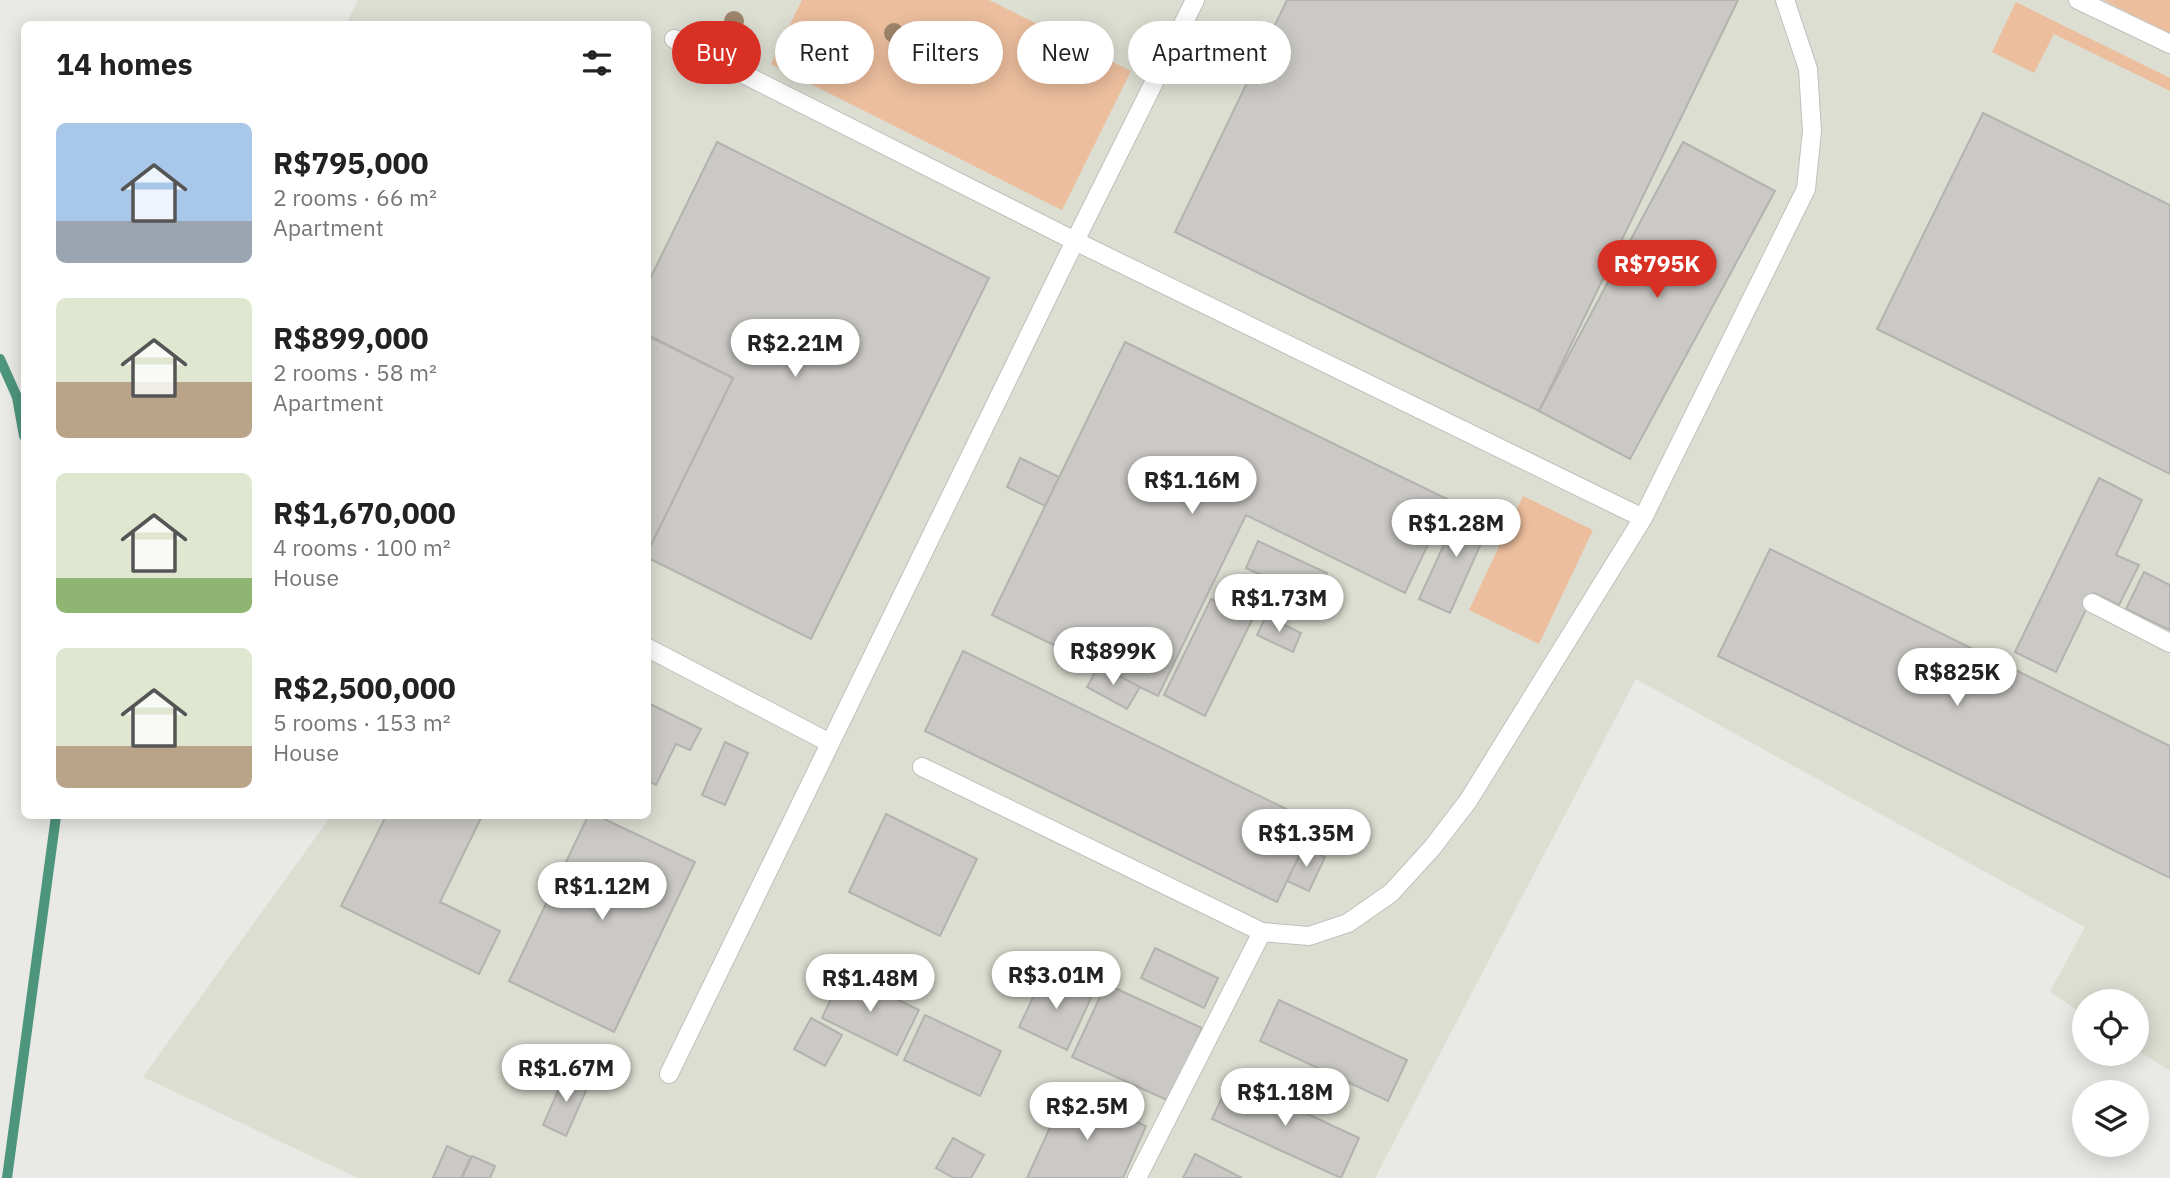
<!DOCTYPE html>
<html lang="en">
<head>
<meta charset="utf-8">
<style>
	body { margin:0; font-family:"IBM Plex Sans",sans-serif; background:#f6f6f6; color:#222; height:100vh; display:flex; flex-direction:column; font-size:26px; white-space:nowrap }
	* { box-sizing:border-box; margin:0 }
	p { font-size:23px; color:#767676 }
	.icon { flex:none; width:38px; height:38px; fill:none; stroke:currentColor; stroke-width:2; stroke-linecap:round; stroke-linejoin:round }
	.map { position:relative; flex:1; overflow:hidden }
	.drawer { position:absolute; left:21px; top:21px; width:630px; height:798px; display:flex; flex-direction:column; background:#fff; border-radius:10px; box-shadow:0 4px 18px #0003 }
	.drawer>* { flex:none }
	.top-card { position:absolute; left:672px; top:21px; width:665px; height:63px; display:flex; gap:14px }
	.controls { position:absolute; left:2072px; top:989px; display:grid; gap:14px }
	.controls a { display:grid; place-items:center; width:77px; height:77px; border-radius:50%; background:#fff; box-shadow:0 4px 18px #0003; font-size:35px }
	.price { position:absolute; translate:-50% -60px; padding:0 16px; border-radius:24px; background:#fff; color:#222; font-size:23px; line-height:46px; filter:drop-shadow(0 2px 4px #0008) }
	.price::after { content:''; position:absolute; left:50%; top:42px; width:21px; height:16px; margin-left:-10px; background:inherit; clip-path:polygon(0 0,100% 0,50% 100%) }
	.price.on { background:#d93025; color:#fff }
	ul { padding:0; list-style:none }
	li { display:flex; align-items:center; gap:21px; height:175px; padding:0 35px }
	li span { display:grid; place-items:center; flex:none; width:196px; height:140px; border-radius:10px; color:#555 }
	li>.icon { margin-inline-start:auto }
	span .icon { width:84px; height:84px; fill:#fffc; stroke-width:1 }
	li b { font-size:30px }
	h2 { display:flex; justify-content:space-between; align-items:center; height:84px; padding:0 35px; font-size:30px }
	.tag { padding:0 24px; border-radius:32px; background:#fff; box-shadow:0 4px 18px #0003; font-size:24px; line-height:63px }
	.tag.on { background:#d93025; color:#fff }
	.map>svg:first-child { display:block }
	.built { fill:#ddded2 }
	.green { fill:#ecbe9d }
	.lines { fill:none; stroke-linecap:round; stroke-linejoin:round }
	.stream { stroke:#4d957c; stroke-width:10 }
	.building { fill:#cbc9c5; stroke:#b4b2ae; stroke-width:2 }
	.service-casing { stroke:#bfc0bc; stroke-width:20 }
	.service { stroke:#fff; stroke-width:18 }
	.tree { fill:#9f866c }
</style>
</head>
<body>
<div class="map">
<svg width="2170" height="1178" viewBox="0 0 2170 1178">
	<rect width="100%" height="100%" fill="#e9e9e5"/>
	<path class="built" d="M358,0H2170V1071L2137,1050V1001H2084V1015L2050,992L2085,927L1636,679L1375,1178H358L143,1077L331,816H648V24H346Z"/>
	<g class="green">
		<path d="M802,0H989L1131,71L1062,210L771,64Z"/>
		<path d="M2103,0H2170V34Z"/>
		<path d="M2016,2L2170,78V91L2054,34L2034,73L1992,52Z"/>
		<path d="M1523,496L1593,530L1539,644L1469,610Z"/>
	</g>
	<g class="lines">
		<g class="stream">
			<path d="M0,359L17,397L24,436"/>
			<path d="M7,1178L56,816"/>
		</g>
	</g>
	<g class="building">
		<path d="M1287,0H1738L1539,411L1175,232Z"/>
		<path d="M1983,113L2170,205V474L1877,329Z"/>
		<path d="M717,142L989,278L811,639L648,558V551L733,378L648,335V283Z"/>
		<path d="M1683,142L1775,191L1630,459L1539,411Z"/>
		<path d="M648,336L733,378L648,551Z"/>
		<path d="M1125,342L1449,500L1405,593L1246,515L1158,696L992,615Z"/>
		<path d="M1020,458L1059,477L1045,506L1007,487Z"/>
		<path d="M2099,478L2142,500L2116,555L2139,565L2119,605L2094,593L2056,672L2015,652Z"/>
		<path d="M1462,505L1492,519L1450,613L1419,599Z"/>
		<path d="M1258,541L1327,573L1315,600L1246,568Z"/>
		<path d="M1770,549L2170,746V878L1718,656Z"/>
		<path d="M2144,572L2170,585V630L2126,609Z"/>
		<path d="M1211,599L1252,620L1205,716L1164,695Z"/>
		<path d="M1266,616L1301,633L1293,652L1257,635Z"/>
		<path d="M963,651L1315,823L1277,902L925,731Z"/>
		<path d="M1099,665L1140,687L1127,709L1087,687Z"/>
		<path d="M648,703L701,729L690,750L676,744L656,785L648,781Z"/>
		<path d="M725,742L748,753L725,805L702,795Z"/>
		<path d="M886,814L977,859L940,936L849,892Z"/>
		<path d="M386,816H482L440,902L500,931L479,974L341,906Z"/>
		<path d="M588,816H598L695,862L614,1032L509,981Z"/>
		<path d="M1304,847L1325,857L1309,891L1287,881Z"/>
		<path d="M1155,948L1218,978L1204,1008L1141,978Z"/>
		<path d="M843,973L919,1010L897,1055L822,1018Z"/>
		<path d="M1065,973L1078,980L1073,990L1091,998L1067,1050L1019,1027L1044,974L1061,982Z"/>
		<path d="M1106,984L1202,1028L1169,1101L1072,1057Z"/>
		<path d="M1279,1000L1407,1060L1388,1101L1260,1041Z"/>
		<path d="M925,1015L1001,1051L980,1096L904,1060Z"/>
		<path d="M811,1018L842,1035L825,1066L794,1049Z"/>
		<path d="M566,1073L589,1084L566,1136L543,1125Z"/>
		<path d="M1231,1078L1359,1138L1341,1178L1212,1119Z"/>
		<path d="M1067,1090L1146,1126L1123,1178H1027Z"/>
		<path d="M953,1138L984,1155L971,1178H954L936,1168Z"/>
		<path d="M447,1146L471,1157L461,1178H433Z"/>
		<path d="M1195,1154L1242,1178H1183Z"/>
		<path d="M472,1156L495,1166L490,1178H462Z"/>
	</g>
	<g class="lines">
		<defs>
			<g id="service">
				<path d="M2078,0L2170,44"/>
				<path d="M674,39L1075,241L1643,518L1806,189L1812,131L1808,69L1785,0"/>
				<path d="M2092,603L2170,643"/>
				<path d="M648,648L830,743"/>
				<path d="M922,767L1262,932L1309,936L1348,923L1391,893L1432,848L1468,801L1643,518"/>
				<path d="M669,1074L1075,241L1195,0"/>
				<path d="M1137,1178L1262,932"/>
			</g>
		</defs>
		<use href="#service" class="service-casing"/>
		<use href="#service" class="service"/>
	</g>
	<g class="tree">
		<circle cx="734" cy="21" r="10"/>
		<circle cx="894" cy="33" r="10"/>
		<circle cx="854" cy="68" r="10"/>
	</g>
</svg>
<div class="controls">
<a><svg class="icon" aria-label="locate" viewBox="0 0 24 24"><circle cx="12" cy="12" r="6"/><path d="M12 2v4M12 18v4M2 12h4M18 12h4"/></svg></a>
<a><svg class="icon" aria-label="layers" viewBox="0 0 24 24"><path d="M12 4l9 5-9 5-9-5zM3 14l9 5 9-5"/></svg></a>
</div>
<b class="price on" style="left:1657px;top:300px">R$795K</b>
<b class="price" style="left:795px;top:379px">R$2.21M</b>
<b class="price" style="left:1192px;top:516px">R$1.16M</b>
<b class="price" style="left:1456px;top:559px">R$1.28M</b>
<b class="price" style="left:1279px;top:634px">R$1.73M</b>
<b class="price" style="left:1113px;top:687px">R$899K</b>
<b class="price" style="left:1957px;top:708px">R$825K</b>
<b class="price" style="left:1306px;top:869px">R$1.35M</b>
<b class="price" style="left:602px;top:922px">R$1.12M</b>
<b class="price" style="left:1056px;top:1011px">R$3.01M</b>
<b class="price" style="left:870px;top:1014px">R$1.48M</b>
<b class="price" style="left:566px;top:1104px">R$1.67M</b>
<b class="price" style="left:1285px;top:1128px">R$1.18M</b>
<b class="price" style="left:1087px;top:1142px">R$2.5M</b>
<div class="top-card">
<a class="tag on">Buy</a>
<a class="tag">Rent</a>
<a class="tag">Filters</a>
<a class="tag">New</a>
<a class="tag">Apartment</a>
</div>
<section class="drawer">
<h2>14 homes<svg class="icon" aria-label="filters" viewBox="0 0 24 24"><path d="M4 7h16M4 17h16"/><circle cx="9" cy="7" r="2"/><circle cx="15" cy="17" r="2"/></svg></h2>
<ul>
<li><span style="background:linear-gradient(#a9c7e8 70%,#9aa5b1 0)"><svg class="icon" aria-label="home" viewBox="0 0 24 24"><path d="M3 11l9-7 9 7M6 9v11h12V9"/></svg></span><div><b>R$795,000</b><p>2 rooms · 66 m²</p><p>Apartment</p></div></li>
<li><span style="background:linear-gradient(#dfe7d0 60%,#b9a48a 0)"><svg class="icon" aria-label="home" viewBox="0 0 24 24"><path d="M3 11l9-7 9 7M6 9v11h12V9"/></svg></span><div><b>R$899,000</b><p>2 rooms · 58 m²</p><p>Apartment</p></div></li>
<li><span style="background:linear-gradient(#dfe7d0 75%,#8fb573 0)"><svg class="icon" aria-label="home" viewBox="0 0 24 24"><path d="M3 11l9-7 9 7M6 9v11h12V9"/></svg></span><div><b>R$1,670,000</b><p>4 rooms · 100 m²</p><p>House</p></div></li>
<li><span style="background:linear-gradient(#dfe7d0 70%,#b9a48a 0)"><svg class="icon" aria-label="home" viewBox="0 0 24 24"><path d="M3 11l9-7 9 7M6 9v11h12V9"/></svg></span><div><b>R$2,500,000</b><p>5 rooms · 153 m²</p><p>House</p></div></li>
</ul>
</section>
</div>
</body>
</html>
